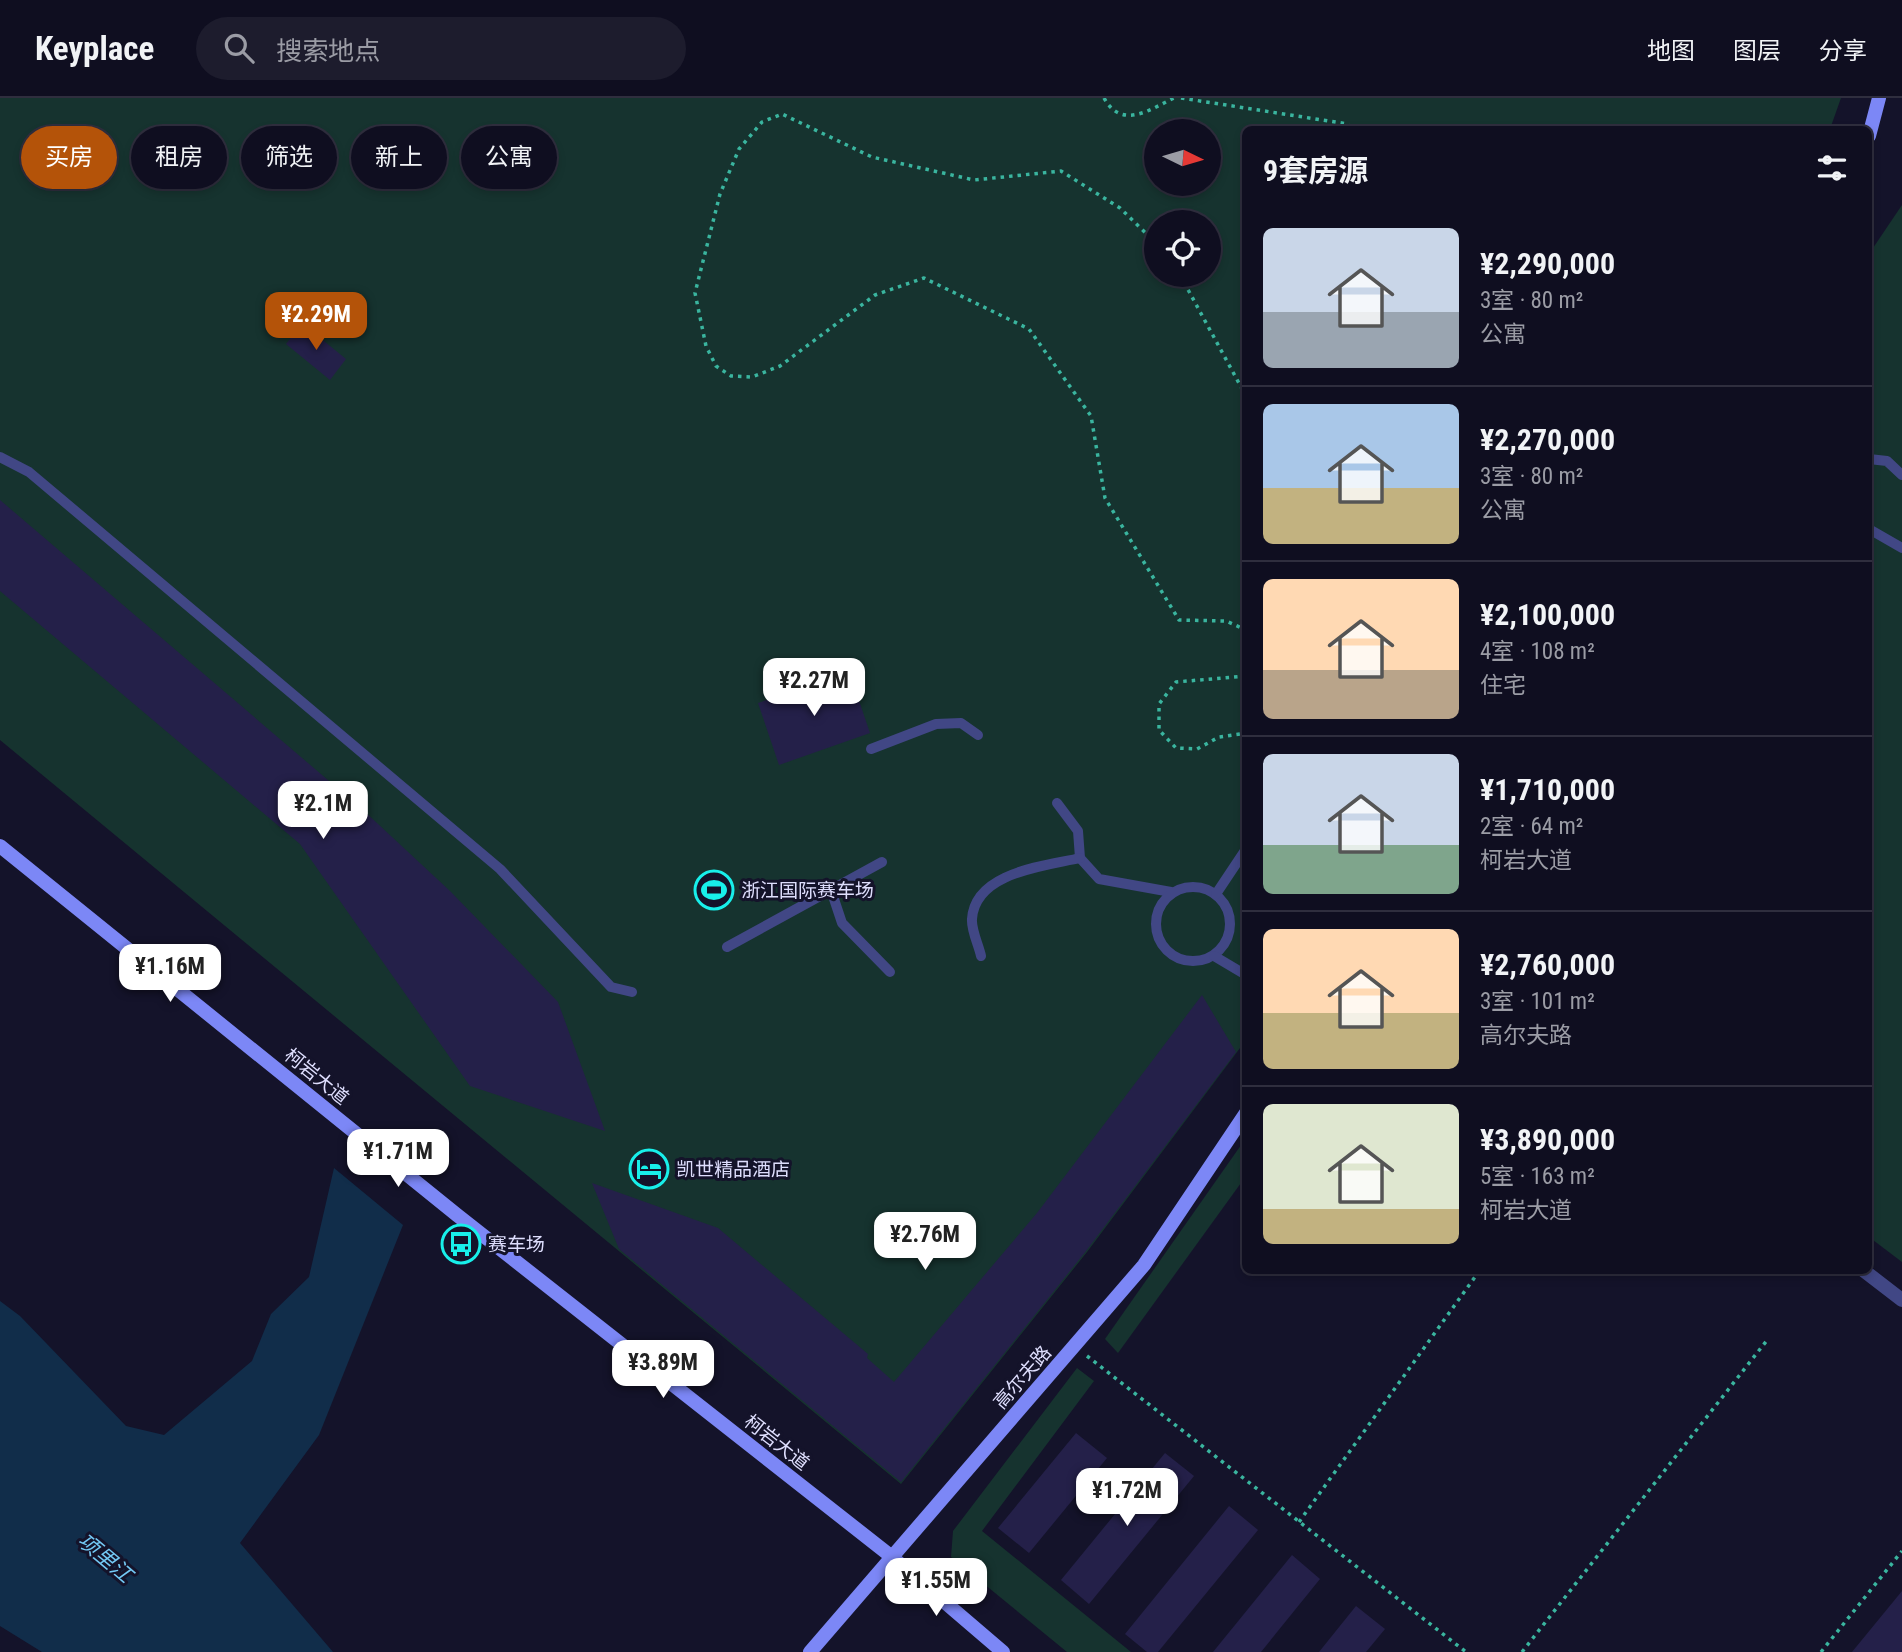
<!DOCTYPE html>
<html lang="zh">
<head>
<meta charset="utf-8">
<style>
	body { margin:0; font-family:"Roboto Condensed","Noto Sans SC",sans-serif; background:#1d1c2d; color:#f1f3f6; height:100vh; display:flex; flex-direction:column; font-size:26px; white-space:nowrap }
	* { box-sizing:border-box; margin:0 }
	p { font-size:23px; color:#9b9ca5 }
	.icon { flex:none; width:38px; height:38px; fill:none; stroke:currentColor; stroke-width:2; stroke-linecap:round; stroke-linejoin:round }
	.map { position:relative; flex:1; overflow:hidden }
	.sheet { position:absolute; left:1242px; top:28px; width:630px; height:1148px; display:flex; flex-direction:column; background:#0f0e20; border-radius:10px; box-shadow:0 4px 10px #0003,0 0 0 2px #2f2e3e }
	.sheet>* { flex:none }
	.top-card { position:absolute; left:21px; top:28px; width:665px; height:63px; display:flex; gap:14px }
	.needle { width:46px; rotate:95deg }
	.controls { position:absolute; left:1144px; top:21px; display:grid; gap:14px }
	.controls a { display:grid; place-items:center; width:77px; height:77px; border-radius:50%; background:#0f0e20; box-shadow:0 4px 10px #0003,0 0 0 2px #2f2e3e; font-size:35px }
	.price { position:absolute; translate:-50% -60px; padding:0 16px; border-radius:14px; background:#fff; color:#222; font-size:23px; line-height:46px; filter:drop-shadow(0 2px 4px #0008) }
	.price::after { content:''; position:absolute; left:50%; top:42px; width:21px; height:16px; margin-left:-10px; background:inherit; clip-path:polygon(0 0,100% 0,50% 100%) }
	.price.active { background:#b45309; color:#fff }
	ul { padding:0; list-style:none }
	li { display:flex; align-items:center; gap:21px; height:175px; padding:0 21px }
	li+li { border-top:2px solid #2f2e3e }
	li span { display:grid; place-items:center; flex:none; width:196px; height:140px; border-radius:10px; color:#555 }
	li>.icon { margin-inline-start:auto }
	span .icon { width:84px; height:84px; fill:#fffc; stroke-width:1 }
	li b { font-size:30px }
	h2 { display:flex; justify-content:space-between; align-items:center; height:84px; padding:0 21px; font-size:30px }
	.chip { padding:0 24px; border-radius:32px; background:#0f0e20; box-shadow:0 4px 10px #0003,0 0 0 2px #2f2e3e; font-size:24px; line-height:63px }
	.chip.active { background:#b45309; color:#fff }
	header { display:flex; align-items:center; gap:42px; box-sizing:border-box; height:98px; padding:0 35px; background:#0f0e20; border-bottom:2px solid #2f2e3e }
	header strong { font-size:33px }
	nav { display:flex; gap:38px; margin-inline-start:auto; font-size:24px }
	.search { width:490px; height:63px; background:#1d1c2d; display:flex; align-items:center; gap:18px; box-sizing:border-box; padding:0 24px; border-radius:38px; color:#9b9ca5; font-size:26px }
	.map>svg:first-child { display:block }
	.green { fill:#16332f; fill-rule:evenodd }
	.water { fill:#112d4a }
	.building { fill:#242049 }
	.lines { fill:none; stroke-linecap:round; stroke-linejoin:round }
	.path { stroke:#3ab59f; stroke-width:3.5; stroke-dasharray:3.5 5; stroke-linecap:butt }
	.lane { stroke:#414785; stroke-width:10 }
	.street { stroke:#414785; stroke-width:14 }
	.secondary { stroke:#7c87f6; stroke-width:14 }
	.labels { text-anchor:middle; stroke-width:6; stroke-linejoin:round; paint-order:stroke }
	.poi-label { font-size:19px; fill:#dedefd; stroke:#14132a; text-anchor:start }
	.street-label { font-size:19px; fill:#dedefd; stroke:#14132a }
	.water-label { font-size:21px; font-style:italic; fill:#73c9f5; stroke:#14132a }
</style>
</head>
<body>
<header>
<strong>Keyplace</strong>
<div class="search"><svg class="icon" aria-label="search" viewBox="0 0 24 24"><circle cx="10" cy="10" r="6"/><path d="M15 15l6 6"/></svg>搜索地点</div>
<nav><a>地图</a><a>图层</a><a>分享</a></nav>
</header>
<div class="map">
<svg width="1902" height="1554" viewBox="0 0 1902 1554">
	<rect width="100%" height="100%" fill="#14132a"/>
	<g class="green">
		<path d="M0,0H1841L1830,31L1246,32V942L1087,1154L901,1386L0,642ZM1157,33H1209V86H1157ZM1157,124H1209V177H1157Z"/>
		<path d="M1902,107V1164L1869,1139V156Z"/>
		<path d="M1246,1040V1078L1118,1255L1105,1241Z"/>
		<path d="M1077,1270L1094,1283L982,1433L1131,1554H1067L951,1459L953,1433Z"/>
	</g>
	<path class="water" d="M334,1070L403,1127L319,1337L240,1445L333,1554H42L0,1528V1203L20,1218L126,1328L164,1337L252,1263L271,1216L309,1179Z"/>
	<g class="building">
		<path d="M302,225L346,261L330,282L286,246Z"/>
		<path d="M0,402L363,712L450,793L558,904L605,1033L470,988L300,746L0,493Z"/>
		<path d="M849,573L870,635L779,667L758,605Z"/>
		<path d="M1202,897L1236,954L1086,1153L901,1384L619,1151L592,1085L718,1130L868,1256L867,1260L894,1284L1037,1115Z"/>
		<path d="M1076,1335L1107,1360L1029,1455L998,1430Z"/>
		<path d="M1165,1355L1194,1378L1089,1506L1061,1482Z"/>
		<path d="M1229,1408L1258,1432L1158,1554H1147L1125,1536Z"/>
		<path d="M1292,1457L1320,1481L1261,1554H1213Z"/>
		<path d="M1902,1493V1554H1852Z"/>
		<path d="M1356,1508L1385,1531L1366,1554H1319Z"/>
	</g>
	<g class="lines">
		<g class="path">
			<path d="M1104,0C1122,32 1149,12 1174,0"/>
			<path d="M1181,0L1348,26L1353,32"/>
			<path d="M1157,146L1120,110L1061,73L974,82L872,59L782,16L762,24L739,51L720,96L695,195L706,248L716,268L731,278L752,279L780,268L875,197L924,180L1029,231L1091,318L1105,400L1179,522L1226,523L1246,532"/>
			<path d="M1180,177L1246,298"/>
			<path d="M1246,578L1176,584L1159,606V632L1176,650L1197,651L1219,639L1246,635"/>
			<path d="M1087,1258L1466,1554"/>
			<path d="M1299,1424L1480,1172"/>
			<path d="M1522,1554L1768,1241"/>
			<path d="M1821,1554L1902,1453"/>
		</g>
		<g class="lane">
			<path d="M0,359L29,374L500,771L611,889L632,894"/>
			<path d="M1869,361L1887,363L1902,377"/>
			<path d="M1869,431L1902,450"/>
			<path d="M871,651L936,626L961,625L978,637"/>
			<path d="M1057,705L1078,733L1080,760L1099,781L1171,794"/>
			<circle cx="1193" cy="826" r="37"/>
			<path d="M831,792L842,825L890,874"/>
			<path d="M1216,796L1246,751"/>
			<path d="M727,849L882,764"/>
			<path d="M981,858C979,848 971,832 972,821C975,774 1045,768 1080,760"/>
			<path d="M1214,858L1246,877"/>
		</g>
		<path class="street" d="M1863,1172L1902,1202"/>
		<g class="secondary">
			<path d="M1869,38L1879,0"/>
			<path d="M0,748L457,1117L892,1459L1003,1554"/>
			<path d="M810,1554L1144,1167L1246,1015"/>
		</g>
	</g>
	<defs>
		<symbol id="stadium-ring" viewBox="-11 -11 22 22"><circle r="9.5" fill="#14132a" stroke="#18efea" stroke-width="1.5"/><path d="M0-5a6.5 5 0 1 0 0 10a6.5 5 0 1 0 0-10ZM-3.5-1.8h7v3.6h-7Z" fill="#18efea"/></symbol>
		<symbol id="hotel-ring" viewBox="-11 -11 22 22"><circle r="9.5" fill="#14132a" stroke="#18efea" stroke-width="1.5"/><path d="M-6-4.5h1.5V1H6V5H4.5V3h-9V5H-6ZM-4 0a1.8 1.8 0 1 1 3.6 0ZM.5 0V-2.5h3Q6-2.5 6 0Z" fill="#18efea"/></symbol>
		<symbol id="bus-ring" viewBox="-11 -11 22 22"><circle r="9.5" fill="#14132a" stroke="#18efea" stroke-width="1.5"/><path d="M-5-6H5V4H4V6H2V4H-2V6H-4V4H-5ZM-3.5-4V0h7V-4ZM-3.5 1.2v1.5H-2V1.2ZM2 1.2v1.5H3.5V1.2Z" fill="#18efea"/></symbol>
	</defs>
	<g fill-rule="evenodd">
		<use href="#stadium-ring" x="692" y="770" width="44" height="44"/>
		<use href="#hotel-ring" x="627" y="1049" width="44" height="44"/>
		<use href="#bus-ring" x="439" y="1124" width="44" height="44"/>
	</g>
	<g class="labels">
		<g class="poi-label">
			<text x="741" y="799">浙江国际赛车场</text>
			<text x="676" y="1078">凯世精品酒店</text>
			<text x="488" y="1153">赛车场</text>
		</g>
		<g class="street-label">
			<text transform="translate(317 978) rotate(39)" y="7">柯岩大道</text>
			<text transform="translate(1022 1279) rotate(-49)" y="7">高尔夫路</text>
			<text transform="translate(777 1344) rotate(38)" y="7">柯岩大道</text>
		</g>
		<g class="water-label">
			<text transform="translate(105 1460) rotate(40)" y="7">项里江</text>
		</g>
	</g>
</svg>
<div class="controls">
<a><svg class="needle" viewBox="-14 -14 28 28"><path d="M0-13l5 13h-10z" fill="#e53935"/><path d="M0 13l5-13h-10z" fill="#9b9ca5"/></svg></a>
<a><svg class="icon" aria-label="locate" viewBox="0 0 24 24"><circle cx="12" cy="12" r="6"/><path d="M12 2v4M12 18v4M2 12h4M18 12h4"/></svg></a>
</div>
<b class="price active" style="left:316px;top:254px">¥2.29M</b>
<b class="price" style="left:814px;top:620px">¥2.27M</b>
<b class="price" style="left:323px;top:743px">¥2.1M</b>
<b class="price" style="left:170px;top:906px">¥1.16M</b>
<b class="price" style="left:398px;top:1091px">¥1.71M</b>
<b class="price" style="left:925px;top:1174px">¥2.76M</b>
<b class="price" style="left:663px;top:1302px">¥3.89M</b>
<b class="price" style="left:1127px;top:1430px">¥1.72M</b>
<b class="price" style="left:936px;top:1520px">¥1.55M</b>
<div class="top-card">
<a class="chip active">买房</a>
<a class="chip">租房</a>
<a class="chip">筛选</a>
<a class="chip">新上</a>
<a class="chip">公寓</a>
</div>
<section class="sheet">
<h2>9套房源<svg class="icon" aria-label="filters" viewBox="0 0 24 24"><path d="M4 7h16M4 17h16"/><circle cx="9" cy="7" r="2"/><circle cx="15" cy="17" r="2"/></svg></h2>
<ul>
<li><span style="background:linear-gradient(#c9d6e8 60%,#9aa5b1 0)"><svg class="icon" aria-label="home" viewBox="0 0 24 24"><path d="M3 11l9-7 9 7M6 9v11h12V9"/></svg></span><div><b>¥2,290,000</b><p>3室 · 80 m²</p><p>公寓</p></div></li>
<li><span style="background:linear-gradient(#a9c7e8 60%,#c2b280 0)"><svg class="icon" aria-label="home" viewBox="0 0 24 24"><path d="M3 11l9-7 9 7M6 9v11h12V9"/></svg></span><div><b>¥2,270,000</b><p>3室 · 80 m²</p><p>公寓</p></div></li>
<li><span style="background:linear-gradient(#ffd9b3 65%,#b9a48a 0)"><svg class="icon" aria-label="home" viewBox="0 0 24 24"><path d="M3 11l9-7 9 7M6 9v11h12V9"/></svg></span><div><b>¥2,100,000</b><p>4室 · 108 m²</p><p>住宅</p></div></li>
<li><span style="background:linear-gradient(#c9d6e8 65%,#7fa58c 0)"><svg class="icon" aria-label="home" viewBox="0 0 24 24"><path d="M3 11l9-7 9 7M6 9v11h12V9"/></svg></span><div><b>¥1,710,000</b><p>2室 · 64 m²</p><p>柯岩大道</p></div></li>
<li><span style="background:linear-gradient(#ffd9b3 60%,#c2b280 0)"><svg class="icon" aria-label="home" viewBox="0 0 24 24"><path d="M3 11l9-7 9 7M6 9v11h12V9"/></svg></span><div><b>¥2,760,000</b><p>3室 · 101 m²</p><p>高尔夫路</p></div></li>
<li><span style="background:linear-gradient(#dfe7d0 75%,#c2b280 0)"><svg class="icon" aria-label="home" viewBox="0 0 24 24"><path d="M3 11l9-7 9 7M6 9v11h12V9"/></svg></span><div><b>¥3,890,000</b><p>5室 · 163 m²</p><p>柯岩大道</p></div></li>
</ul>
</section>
</div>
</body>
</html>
